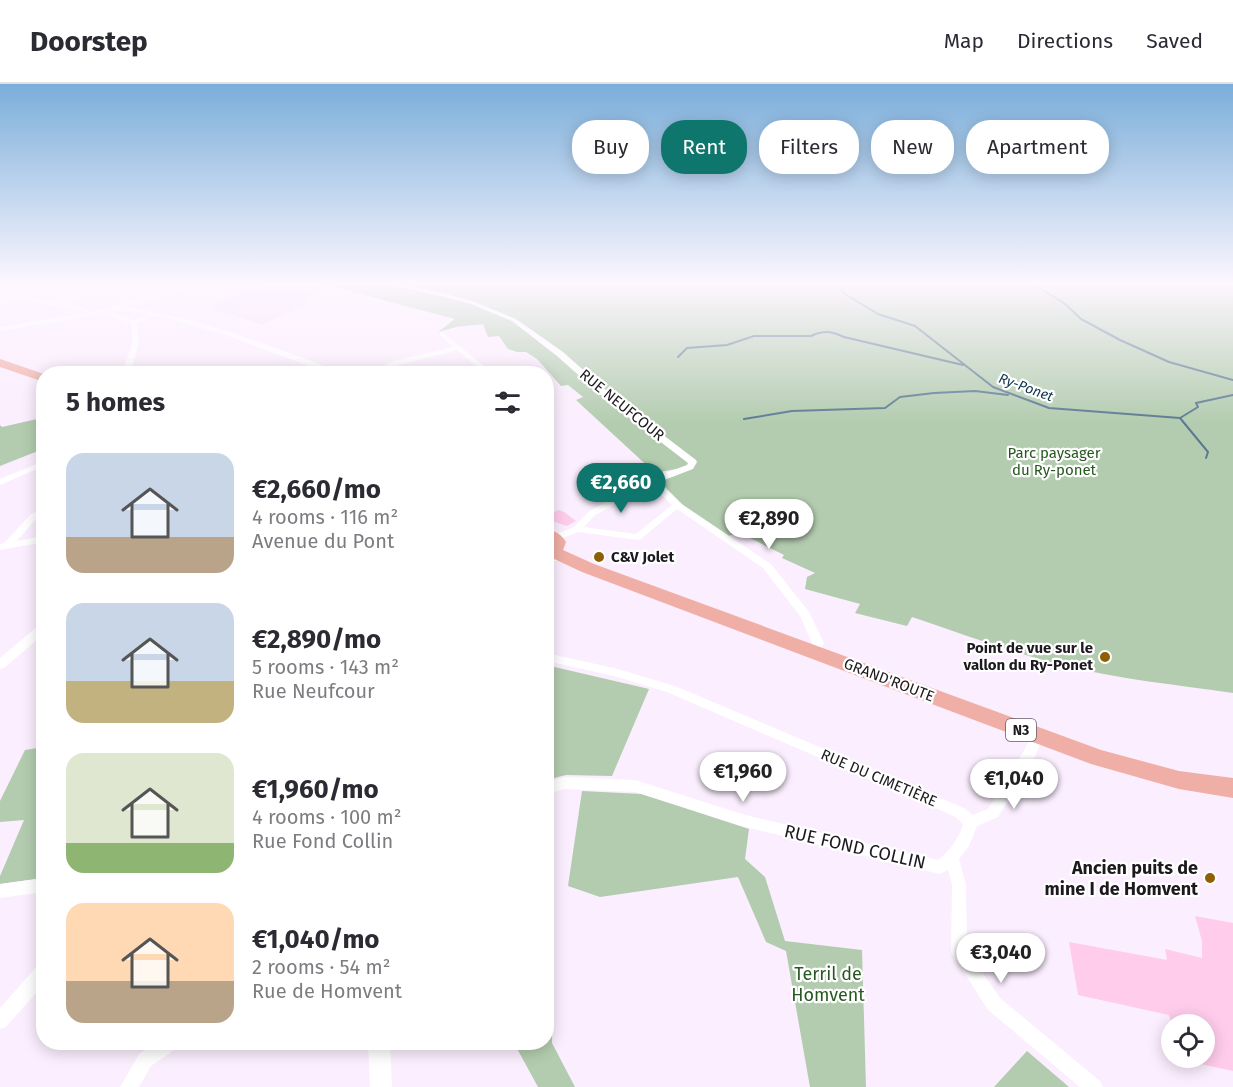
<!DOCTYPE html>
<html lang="en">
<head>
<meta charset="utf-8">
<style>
	body { margin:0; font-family:"Fira Sans",sans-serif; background:#f2f2f3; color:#2b2b33; height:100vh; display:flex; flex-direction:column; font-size:22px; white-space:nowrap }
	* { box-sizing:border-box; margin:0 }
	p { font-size:20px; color:#7c7c81 }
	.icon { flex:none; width:33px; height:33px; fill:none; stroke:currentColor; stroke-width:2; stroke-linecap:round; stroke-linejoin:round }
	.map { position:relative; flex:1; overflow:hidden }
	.panel { position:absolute; left:36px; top:282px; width:518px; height:684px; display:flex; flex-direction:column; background:#fff; border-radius:24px; box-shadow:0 3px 15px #0003 }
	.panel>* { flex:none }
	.top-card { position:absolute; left:572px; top:36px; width:570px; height:54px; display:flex; gap:12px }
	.controls { position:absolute; left:1161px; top:930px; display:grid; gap:12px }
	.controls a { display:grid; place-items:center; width:54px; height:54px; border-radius:50%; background:#fff; box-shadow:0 3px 15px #0003; font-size:30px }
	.price { position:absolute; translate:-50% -51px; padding:0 14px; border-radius:21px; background:#fff; color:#222; font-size:20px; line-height:39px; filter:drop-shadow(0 2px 3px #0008) }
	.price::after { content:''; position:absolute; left:50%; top:36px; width:18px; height:14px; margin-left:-9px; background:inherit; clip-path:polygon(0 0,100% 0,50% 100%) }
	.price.current { background:#0f766e; color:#fff }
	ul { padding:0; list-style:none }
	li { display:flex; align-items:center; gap:18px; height:150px; padding:0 30px }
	li span { display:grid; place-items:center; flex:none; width:168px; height:120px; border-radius:18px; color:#555 }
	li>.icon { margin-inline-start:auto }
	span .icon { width:72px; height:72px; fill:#fffc; stroke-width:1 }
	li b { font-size:26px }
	h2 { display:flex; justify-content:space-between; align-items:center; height:72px; padding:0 30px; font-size:26px }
	.tag { padding:0 21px; border-radius:24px; background:#fff; box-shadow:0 3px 15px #0003; font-size:21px; line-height:54px }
	.tag.current { background:#0f766e; color:#fff }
	header { display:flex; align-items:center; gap:36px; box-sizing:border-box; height:84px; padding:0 30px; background:#fff; border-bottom:2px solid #e1e1e2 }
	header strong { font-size:28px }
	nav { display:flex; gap:33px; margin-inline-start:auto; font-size:21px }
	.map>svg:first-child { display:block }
	.built { fill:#f2e1f7 }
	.green { fill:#b3ccaf }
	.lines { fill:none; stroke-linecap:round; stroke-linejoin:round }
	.stream { stroke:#5b7a92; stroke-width:2 }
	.building { fill:#ffccec }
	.minor { fill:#fff; fill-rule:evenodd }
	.tertiary { fill:#fff; fill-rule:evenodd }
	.primary { fill:#f0afa6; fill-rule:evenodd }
	.poi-dot { fill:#8d6006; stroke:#fff; stroke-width:2 }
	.labels { text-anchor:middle; stroke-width:4.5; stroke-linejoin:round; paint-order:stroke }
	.far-water-label { font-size:14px; font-style:italic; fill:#0d344c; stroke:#fff }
	.shield { fill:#fff; stroke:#615e62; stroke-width:1.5 }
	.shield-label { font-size:14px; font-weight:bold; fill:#1d191f }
	.street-label { font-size:15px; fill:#1d191f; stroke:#fff }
	.park-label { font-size:15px; fill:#285821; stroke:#fff }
	.poi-label { font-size:15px; font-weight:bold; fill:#1d191f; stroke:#fff; text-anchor:start }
	.near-street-label { font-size:18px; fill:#1d191f; stroke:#fff }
	.near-poi-label { font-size:18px; font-weight:bold; fill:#1d191f; stroke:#fff; text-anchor:end }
	.near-park-label { font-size:18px; fill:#285821; stroke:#fff }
</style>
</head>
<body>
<header>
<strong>Doorstep</strong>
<nav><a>Map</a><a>Directions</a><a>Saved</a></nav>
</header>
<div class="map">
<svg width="1233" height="1003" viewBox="0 0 1233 1003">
	<rect width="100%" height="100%" fill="#fbeefe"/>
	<path class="built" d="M266,199H319L332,202L301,217L308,219L262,241L210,223Z"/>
	<g class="green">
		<path d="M319,199H1233V609C1177,601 1120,595 1065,582C1013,569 963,550 912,533L907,542L855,529L860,520L805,505L807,493L815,489L782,474L784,471L740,449L728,452L683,421L663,401L666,394L681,388L676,385L655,389L576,316L583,313L568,301L561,302L537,275L526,268H517L508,265L499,252L488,253L483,240L456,243L438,248L455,235Z"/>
		<path d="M37,335L43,338V365L0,382V341L2,343Z"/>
		<path d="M546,581L649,605L612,692L566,691L546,696Z"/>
		<path d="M43,663L44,791L43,794L0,800V792L24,736L0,738V717L25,666Z"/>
		<path d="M582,707L642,710L749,745L745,775L765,793L785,857L862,866L866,1003H810L786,867L766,858L738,793L600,813L568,802Z"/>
		<path d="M546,799L553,802L552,959L575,1003H538L514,959L546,958Z"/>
		<path d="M1027,967L1069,1003H994Z"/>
	</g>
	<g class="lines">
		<g class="stream">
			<path d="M835,199L845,210L878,230L915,242L993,303L1049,324L1180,334L1198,323L1196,319L1233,311"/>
			<path d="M1031,199L1064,219L1081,235L1120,256L1169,278L1233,296"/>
			<path d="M678,273L687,264L727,261L754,252H811C823,246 832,247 844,253L963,281"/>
			<path d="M1180,334L1208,368L1206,374"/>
			<path d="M744,335L792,327L885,324L900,313L934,309L975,307L1008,311"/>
		</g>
	</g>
	<g class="building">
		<path d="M559,426L564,428L576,437L567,442L549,436L551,434L550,430Z"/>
		<path d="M1195,832L1233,839V987L1187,977L1188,974H1204V940H1172L1169,931L1078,911L1069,858L1167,876L1165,865L1202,874V857Z"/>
	</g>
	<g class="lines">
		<g class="minor">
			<path d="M102,199H109L67,220L82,223L91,228L196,199H204L203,200L125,223C182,231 236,249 289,269C306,275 325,281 340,290H329L315,284L306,290H297L309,282L226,251L173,236L155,232L137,239L139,257L130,290H122L133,257L131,239L102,230L0,247V243L84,229L78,226L0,212V208L60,219ZM116,226L145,230H148L134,236L109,228Z"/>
			<path d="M220,199H228L243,204L240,206Z"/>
			<path d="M382,199H392L444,209L475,218L516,235L563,268L616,315L696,376L697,378L693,385L659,398L680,419L771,480L809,528L824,559L818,571H810L808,568L812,559L800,532L763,484L677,425L641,455L638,456L578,448L558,456H552L550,454L552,452L574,443L589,427L655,393L687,381L688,379L610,319L557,272L512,237L471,220L441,212ZM652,401L672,421L636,450L584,443L595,431Z"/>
			<path d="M442,248L494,290H486L457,266L399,281L378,290H368L393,277L453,263L440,251V249Z"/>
			<path d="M44,377V382L0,401V395Z"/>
			<path d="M44,424V431L37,434L17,457L44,452V458L0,466V460L4,459L31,430Z"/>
			<path d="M563,471L568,474L567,476L546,478V472Z"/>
			<path d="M44,539V550L4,584L0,585V574L40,540Z"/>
			<path d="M546,569L614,584L675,602L964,724L973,731L988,725L1025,665L1033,648L1037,647L1041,648L1043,652L1036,671L998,733L977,742L969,762L959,775L966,801L967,866L1000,914L1100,997L1103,1003H1080L988,926L951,868L952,801L948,786L940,790L745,743L635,708L565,705L546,710V698L565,693L635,696L745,731L938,776C950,766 959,755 963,740L954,732L667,608L614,592L546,577Z"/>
			<path d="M44,794V808L0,814V800Z"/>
			<path d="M44,879V900L6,943L0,945V924L38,881Z"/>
			<path d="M155,958H179L177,964L151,982L139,1003H120L139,970Z"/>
		</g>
		<path class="tertiary" d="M368,958H390L392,1003H370Z"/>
		<g class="primary">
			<path d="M0,275L44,290V298L0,283Z"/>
			<path d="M546,445C556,447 561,450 566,458L563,466L594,480L1101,666L1179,687L1233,694V714L1179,705L1091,680L582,488L550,473L546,474V462L549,458L546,456Z"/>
		</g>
	</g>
	<linearGradient id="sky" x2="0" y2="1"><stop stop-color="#7aaeda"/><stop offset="0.59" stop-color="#fdf7ff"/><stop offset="1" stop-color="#fdf7ff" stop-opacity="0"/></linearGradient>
	<rect width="1233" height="339" fill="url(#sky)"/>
	<g class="poi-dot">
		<circle cx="599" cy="473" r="6"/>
		<circle cx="1105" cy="573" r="6"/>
		<circle cx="1210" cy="794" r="6"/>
	</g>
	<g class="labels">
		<g class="far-water-label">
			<text transform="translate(1026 303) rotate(20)" y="5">Ry-Ponet</text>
		</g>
		<rect class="shield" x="1006" y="635" width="30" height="22" rx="4.5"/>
		<g class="shield-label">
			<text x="1021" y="651">N3</text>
		</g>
		<g class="street-label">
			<text transform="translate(622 321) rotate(39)" y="5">RUE NEUFCOUR</text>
			<text transform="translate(889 596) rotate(21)" y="5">GRAND'ROUTE</text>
			<text transform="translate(879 694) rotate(23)" y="5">RUE DU CIMETIÈRE</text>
		</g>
		<g class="park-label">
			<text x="1054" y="374">Parc paysager<tspan x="1054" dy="17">du Ry-ponet</tspan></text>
		</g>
		<g class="poi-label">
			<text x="611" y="478">C&amp;V Jolet</text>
			<text x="1093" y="569" text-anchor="end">Point de vue sur le<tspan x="1093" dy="17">vallon du Ry-Ponet</tspan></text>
		</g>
		<g class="near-street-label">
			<text transform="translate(855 763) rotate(13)" y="6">RUE FOND COLLIN</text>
		</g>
		<g class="near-poi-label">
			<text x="1198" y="790">Ancien puits de<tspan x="1198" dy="21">mine I de Homvent</tspan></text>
		</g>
		<g class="near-park-label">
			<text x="828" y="896">Terril de<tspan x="828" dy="21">Homvent</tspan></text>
		</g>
	</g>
</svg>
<div class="controls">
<a><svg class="icon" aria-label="locate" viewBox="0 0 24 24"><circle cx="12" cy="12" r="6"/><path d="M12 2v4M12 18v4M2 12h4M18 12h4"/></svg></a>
</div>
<b class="price current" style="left:621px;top:430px">€2,660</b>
<b class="price" style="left:769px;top:466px">€2,890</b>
<b class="price" style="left:743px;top:719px">€1,960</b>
<b class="price" style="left:1014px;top:726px">€1,040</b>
<b class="price" style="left:1001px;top:900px">€3,040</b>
<div class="top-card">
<a class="tag">Buy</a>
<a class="tag current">Rent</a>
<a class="tag">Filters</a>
<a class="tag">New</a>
<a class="tag">Apartment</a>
</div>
<section class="panel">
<h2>5 homes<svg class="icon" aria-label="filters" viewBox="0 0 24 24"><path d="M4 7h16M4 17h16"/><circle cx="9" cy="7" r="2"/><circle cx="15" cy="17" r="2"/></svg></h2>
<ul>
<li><span style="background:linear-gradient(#c9d6e8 70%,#b9a48a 0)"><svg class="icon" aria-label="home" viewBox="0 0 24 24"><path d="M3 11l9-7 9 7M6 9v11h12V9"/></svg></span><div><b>€2,660/mo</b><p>4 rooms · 116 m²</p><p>Avenue du Pont</p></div></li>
<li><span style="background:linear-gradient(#c9d6e8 65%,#c2b280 0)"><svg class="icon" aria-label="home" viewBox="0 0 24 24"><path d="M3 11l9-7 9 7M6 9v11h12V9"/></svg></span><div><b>€2,890/mo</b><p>5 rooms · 143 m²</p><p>Rue Neufcour</p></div></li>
<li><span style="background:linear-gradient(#dfe7d0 75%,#8fb573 0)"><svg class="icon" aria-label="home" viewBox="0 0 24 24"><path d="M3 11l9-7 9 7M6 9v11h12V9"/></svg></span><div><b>€1,960/mo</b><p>4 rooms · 100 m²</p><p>Rue Fond Collin</p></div></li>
<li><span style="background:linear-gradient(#ffd9b3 65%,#b9a48a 0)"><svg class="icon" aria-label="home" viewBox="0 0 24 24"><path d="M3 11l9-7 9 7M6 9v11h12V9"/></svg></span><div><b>€1,040/mo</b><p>2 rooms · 54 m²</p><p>Rue de Homvent</p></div></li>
</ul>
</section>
</div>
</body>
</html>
